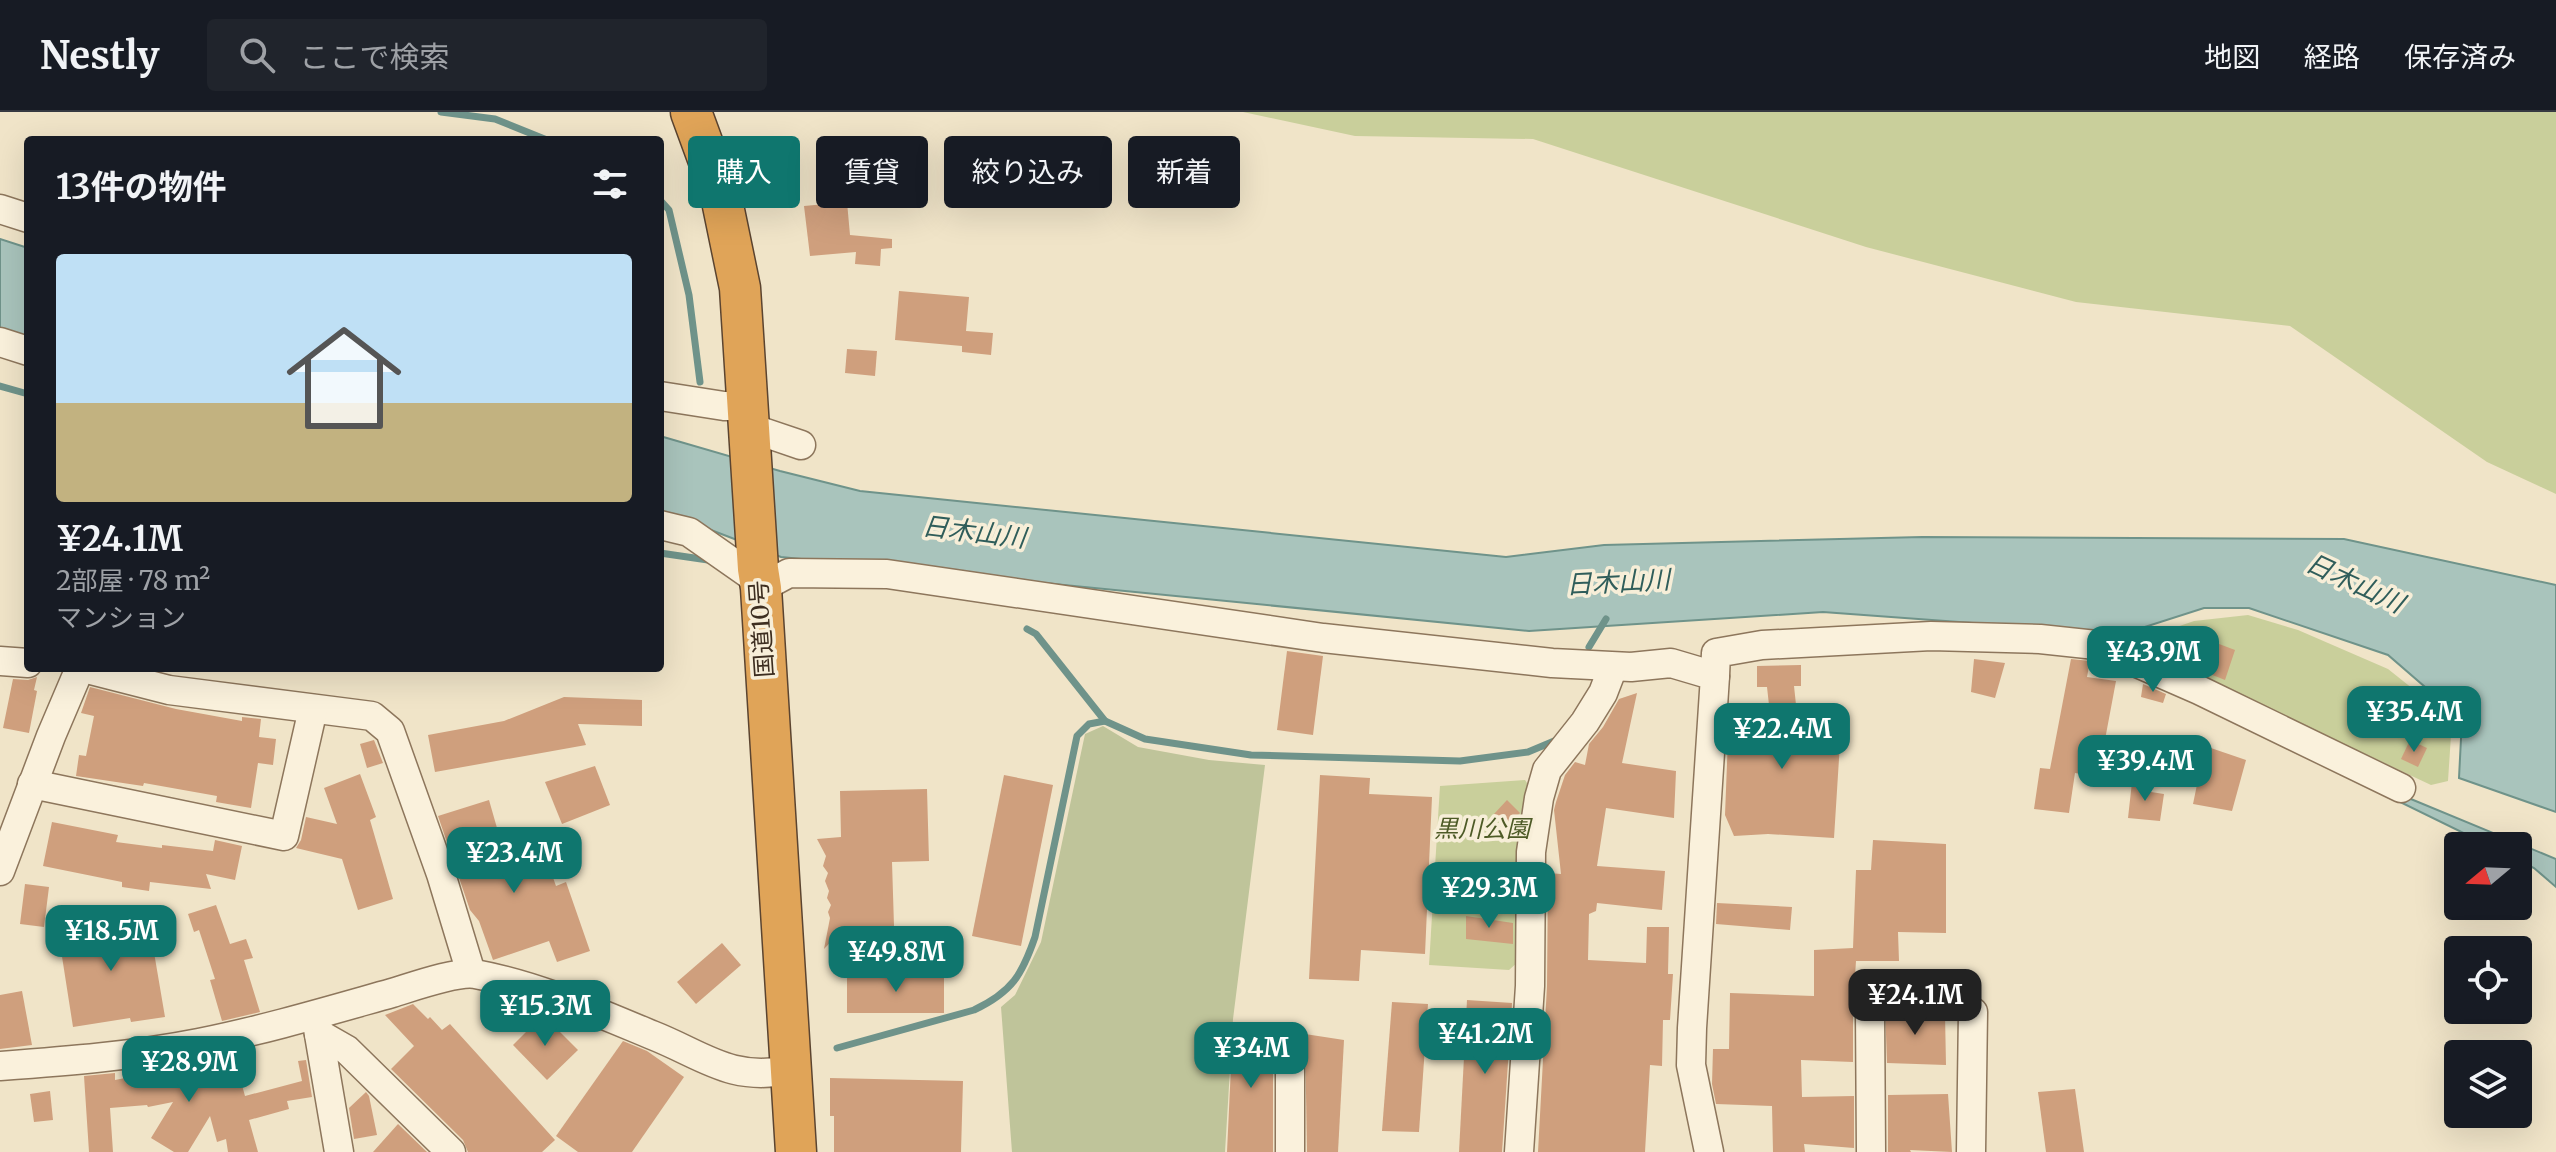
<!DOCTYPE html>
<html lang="ja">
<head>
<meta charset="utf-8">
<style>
	body { margin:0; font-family:Merriweather,"Noto Sans JP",serif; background:#20242c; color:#f1f3f6; height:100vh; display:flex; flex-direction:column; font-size:30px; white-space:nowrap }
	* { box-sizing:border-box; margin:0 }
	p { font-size:26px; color:#9ea1a6 }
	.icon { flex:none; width:44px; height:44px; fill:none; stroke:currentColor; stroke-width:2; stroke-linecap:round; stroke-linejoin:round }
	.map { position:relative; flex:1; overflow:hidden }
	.details { position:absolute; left:24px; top:24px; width:640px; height:536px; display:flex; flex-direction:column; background:#171b24; border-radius:8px; box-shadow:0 8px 32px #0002 }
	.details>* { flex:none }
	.hud { position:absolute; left:688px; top:24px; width:760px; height:72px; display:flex; gap:16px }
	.needle { width:52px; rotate:251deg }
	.controls { position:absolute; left:2444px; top:720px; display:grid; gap:16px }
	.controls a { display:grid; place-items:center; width:88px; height:88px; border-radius:8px; background:#171b24; box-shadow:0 8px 32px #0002; font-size:40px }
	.price { position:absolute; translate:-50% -68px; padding:0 18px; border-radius:16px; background:#0f766e; color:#fff; font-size:26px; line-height:52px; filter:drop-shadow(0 2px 4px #0008) }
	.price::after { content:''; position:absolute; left:50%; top:48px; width:24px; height:18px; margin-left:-12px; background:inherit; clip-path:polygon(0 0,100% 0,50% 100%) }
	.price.active { background:#222; color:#fff }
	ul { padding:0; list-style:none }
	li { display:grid; align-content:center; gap:16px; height:424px; padding:0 32px }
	li span { display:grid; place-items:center; height:248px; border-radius:8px; color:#555 }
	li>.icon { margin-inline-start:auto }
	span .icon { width:144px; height:144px; fill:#fffc; stroke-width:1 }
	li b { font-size:34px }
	h2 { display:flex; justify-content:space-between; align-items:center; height:96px; padding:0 32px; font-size:34px }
	.tag { padding:0 28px; border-radius:8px; background:#171b24; box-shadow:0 8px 32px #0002; font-size:28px; line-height:72px }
	.tag.active { background:#0f766e; color:#fff }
	header { display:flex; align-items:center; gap:48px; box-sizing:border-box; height:112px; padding:0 40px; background:#171b24; border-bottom:2px solid #363941 }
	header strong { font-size:38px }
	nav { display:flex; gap:44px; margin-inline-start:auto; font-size:28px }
	.search { width:560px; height:72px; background:#20242c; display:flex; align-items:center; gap:20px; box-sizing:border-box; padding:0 28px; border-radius:8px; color:#9ea1a6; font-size:30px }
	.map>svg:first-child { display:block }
	.green { fill:#c9cf9b }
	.cemetery { fill:#bfc49a }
	.water { fill:#a9c4bc; stroke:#6f938a; stroke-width:2 }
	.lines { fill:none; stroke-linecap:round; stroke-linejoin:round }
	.stream { stroke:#6f938a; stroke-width:7 }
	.building { fill:#cf9f7d }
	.minor-casing { stroke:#8d765c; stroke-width:31 }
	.highway-casing { stroke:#5b4430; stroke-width:43 }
	.minor { stroke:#faf1dc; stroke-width:28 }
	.highway { stroke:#e0a458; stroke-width:40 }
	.labels { text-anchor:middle; stroke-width:7; stroke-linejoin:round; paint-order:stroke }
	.street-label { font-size:24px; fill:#3d2e20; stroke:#f7eed8 }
	.park-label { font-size:24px; font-style:italic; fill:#4d5a26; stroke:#f7eed8 }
	.water-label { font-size:26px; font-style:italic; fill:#2f5d5a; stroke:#f7eed8 }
</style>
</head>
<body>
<header>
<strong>Nestly</strong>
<div class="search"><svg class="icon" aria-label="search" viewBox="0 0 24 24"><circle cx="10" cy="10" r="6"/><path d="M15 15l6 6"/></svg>ここで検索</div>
<nav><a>地図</a><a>経路</a><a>保存済み</a></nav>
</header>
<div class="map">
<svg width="2556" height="1040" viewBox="0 0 2556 1040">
	<rect width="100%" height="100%" fill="#f0e4c8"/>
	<g class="green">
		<path d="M1243,0H2556V382L2487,350L2290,214L2076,190L1866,135L1533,27L1355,24Z"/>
		<path d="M2248,503L2298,518L2388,557L2452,608L2448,669L2431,673L2265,595L2134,543L2139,528L2194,509Z"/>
		<path d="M1525,668L1533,680L1518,850L1509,858L1429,853L1440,674Z"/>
	</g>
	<path class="cemetery" d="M1103,614L1138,635L1209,648L1265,653L1233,907L1225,1040H1012L1001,895L1015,883L1041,830L1085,622Z"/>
	<g class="water">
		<path d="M0,127L28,136V225L0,216Z"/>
		<path d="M660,324L780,359L860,379L1506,445L1604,433L1922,425L2344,427L2556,473V700L2459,666L2462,607L2388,543L2249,496H2204L2123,522L1823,500L1529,519L781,445L698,413L660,403Z"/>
		<path d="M2406,685L2556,747V775L2534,756L2518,748V734H2490L2398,689Z"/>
	</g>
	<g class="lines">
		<g class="stream">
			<path d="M441,0L495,7L547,28"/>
			<path d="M660,88L669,98L689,183L700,270"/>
			<path d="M0,274L28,282"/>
			<path d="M660,441L708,448"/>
			<path d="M1027,517L1036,522L1105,609L1145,627L1251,643L1460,649L1528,640L1559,627"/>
			<path d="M1589,535L1606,507"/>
			<path d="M837,936L974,898C1012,880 1022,863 1035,825L1077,624L1089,612L1105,609"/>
		</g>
	</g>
	<g class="building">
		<path d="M847,90L850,123L892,127V136L881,137L880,154L855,152L856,140L810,144L804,94Z"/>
		<path d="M899,179L969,185L966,219L993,221L991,243L962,240V234L895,228Z"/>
		<path d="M847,237L877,239L875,264L845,261Z"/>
		<path d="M2190,521L2235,538L2225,568L2180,550Z"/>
		<path d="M1287,539L1323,544L1313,623L1277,618Z"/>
		<path d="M1974,547L2005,551L1995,586L1971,580Z"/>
		<path d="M2071,547L2090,549L2087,565L2116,569L2098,665L2075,661L2069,701L2034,697L2040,656L2050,657Z"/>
		<path d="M1801,553V574H1794L1800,630L1840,631L1834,726L1768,722L1734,724L1725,703L1728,626L1773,629L1767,575H1757V554Z"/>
		<path d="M37,565L34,578L37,579L29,621L3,616L13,567L28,568Z"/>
		<path d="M2143,572L2166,582L2163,591L2141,585Z"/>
		<path d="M90,575L176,597L242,609V605L261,607L259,625L276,627L273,653L258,651L251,696L216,690L217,684L144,671L143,674L76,664L79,643L86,644L94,604L81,601Z"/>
		<path d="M1637,581L1622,651L1676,659L1674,706L1606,696L1597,754L1665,759L1662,798L1597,791L1596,799L1589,802L1588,848L1646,851L1647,815H1669L1668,862H1673L1670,908H1663L1662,954L1650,953L1645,1040H1538L1547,874L1548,761L1561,762L1554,698L1556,690L1565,663L1575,650L1585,653L1589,632L1603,615L1619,587Z"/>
		<path d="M564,585L642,588V614L578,612L586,633L435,660L428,623L504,609Z"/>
		<path d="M374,628L383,651L367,656L360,632Z"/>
		<path d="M2410,628L2427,636L2418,655L2401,647Z"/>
		<path d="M2205,634L2246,648L2232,699L2193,692Z"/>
		<path d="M595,654L610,693L562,712L545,670Z"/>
		<path d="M360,662L376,705L370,708L393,787L358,798L342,747L296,736L301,728L306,705L337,712L324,676Z"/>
		<path d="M1004,663L1053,673L1021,834L972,824Z"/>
		<path d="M1320,663L1370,666L1369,682L1432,685L1425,842L1361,838L1359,869L1309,867Z"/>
		<path d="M2132,670L2152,672L2151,680L2164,682L2160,709L2128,706Z"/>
		<path d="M927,677L929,749L892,750L894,814L845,815L824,837L830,806L828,800L831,793L827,786L829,779L825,769L828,761L823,754L826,744L817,727L841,725L840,679Z"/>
		<path d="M489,688L497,716L455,729L476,763L508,751L510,757L545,743L556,774L566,770L590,839L557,850L549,829L493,848L479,809L470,798L438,704Z"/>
		<path d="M1507,688L1520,701L1506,716L1494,702Z"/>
		<path d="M52,710L118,723L116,730L162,736V733L213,739L215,728L242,734L235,768L206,762L211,777L150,770L149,779L122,775V770L43,754Z"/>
		<path d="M1873,728L1946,732V821L1898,820L1899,849H1856L1853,894V950L1801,948L1802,985L1854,984V1036L1804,1032L1805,1040H1773L1772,994L1716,992L1712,972L1713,937H1729L1730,881L1814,884V838L1853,836L1856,758H1871Z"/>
		<path d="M25,772L49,775L44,815L20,812Z"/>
		<path d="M1717,791L1792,795L1790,818L1716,812Z"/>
		<path d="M216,793L230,832L246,827L253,846L244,848L260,900L222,909L210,868L215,867L199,818L194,820L188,802Z"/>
		<path d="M1466,804L1513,811V832L1466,827Z"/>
		<path d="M148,805L165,905L131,910L130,906L73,915L58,819Z"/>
		<path d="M722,831L741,853L696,892L677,870Z"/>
		<rect x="847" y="864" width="97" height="37"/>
		<path d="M22,879L32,933L0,937V883Z"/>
		<path d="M1467,888L1512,891L1502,1040H1459Z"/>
		<path d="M1392,890L1428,892L1419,1020L1382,1019Z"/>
		<path d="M413,892L428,907L430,905L442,918L450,912L555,1028L542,1040H468L463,1028L391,957L414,934L385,903Z"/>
		<path d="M1905,892V904L1945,902L1946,953L1887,951L1885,893Z"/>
		<path d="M543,903L578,938L547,968L513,933Z"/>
		<path d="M1233,912L1277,917L1273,928V1040H1227Z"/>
		<path d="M1305,922L1344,928L1338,1040H1307Z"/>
		<path d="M623,929L647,939L684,965L632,1040H578L556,1024Z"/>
		<path d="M233,941L245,984L302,969L298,949L306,948L312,985L287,989L289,997L249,1008L258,1040H228L226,1027L217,1030L210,1004L188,1040H174L151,1026L173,990L148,995L147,993L110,996L113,1040H89L84,964L115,961V968L196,952L195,949Z"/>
		<path d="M830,966L963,969L961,1040H834V1004H830Z"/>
		<path d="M2075,977L2084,1040H2046L2038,980Z"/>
		<path d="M50,979L53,1008L34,1010L30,982Z"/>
		<path d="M366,980L369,984L377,1023L354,1027L349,996Z"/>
		<path d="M1948,982L1952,1040L1910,1038L1911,1040H1888V983Z"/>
		<path d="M398,1012L427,1040H373Z"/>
	</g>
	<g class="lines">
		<defs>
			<g id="minor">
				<path d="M0,97L28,106"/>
				<path d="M0,230L28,239"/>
				<path d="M660,284L724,294H747"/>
				<path d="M748,315L801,333"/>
				<path d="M660,413L689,420L749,462L761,476L789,461L887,462L1323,526L1552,551L1631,555L1671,551L1715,564L1692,916L1691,953L1709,1040"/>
				<path d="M0,549L28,551"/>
				<path d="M83,556L169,578L372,604L390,619L441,762L471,861"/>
				<path d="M1715,564L1716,541L1762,533L1931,524L2040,527L2096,533L2199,578L2401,676"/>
				<path d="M32,672L284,724L313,597"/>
				<path d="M0,759L51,624L80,556"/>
				<path d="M1870,900L1871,1040"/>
				<path d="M317,911L339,1040"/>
				<path d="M319,922L347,938L451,1040"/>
				<path d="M0,954C67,949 133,944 199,931C264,918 328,899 392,881C412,875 457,859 475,862C536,873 594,899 652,923C703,943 730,970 789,958"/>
				<path d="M1290,1040V928"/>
				<path d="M1519,1040L1530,874L1531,740L1539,686L1547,658L1585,610L1603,581L1613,555"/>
				<path d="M1971,1040L1973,900"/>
			</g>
			<path id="highway" d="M691,0L720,79L740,176L758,457L761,476L796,1040"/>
		</defs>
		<use href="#minor" class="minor-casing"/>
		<use href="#highway" class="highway-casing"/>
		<use href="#minor" class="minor"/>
		<use href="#highway" class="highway"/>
	</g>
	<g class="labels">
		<g class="street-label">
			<text transform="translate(762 517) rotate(-94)" y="8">国道10号</text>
		</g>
		<g class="park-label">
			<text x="1482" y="725">黒川公園</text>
		</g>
		<g class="water-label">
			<text transform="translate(974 420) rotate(7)" y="9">日木山川</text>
			<text transform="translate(1618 470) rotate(-3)" y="9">日木山川</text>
			<text transform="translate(2355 471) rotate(25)" y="9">日木山川</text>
		</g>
	</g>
</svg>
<div class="controls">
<a><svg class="needle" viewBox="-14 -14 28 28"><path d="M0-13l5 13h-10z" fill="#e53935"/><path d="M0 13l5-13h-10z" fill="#9ea1a6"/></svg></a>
<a><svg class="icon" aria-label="locate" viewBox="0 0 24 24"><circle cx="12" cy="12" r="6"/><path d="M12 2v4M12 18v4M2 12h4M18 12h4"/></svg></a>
<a><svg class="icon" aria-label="layers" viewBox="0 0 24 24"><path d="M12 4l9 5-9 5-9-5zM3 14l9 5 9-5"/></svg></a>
</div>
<b class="price" style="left:2153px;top:582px">¥43.9M</b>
<b class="price" style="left:2414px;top:642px">¥35.4M</b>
<b class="price" style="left:1782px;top:659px">¥22.4M</b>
<b class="price" style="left:2145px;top:691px">¥39.4M</b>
<b class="price" style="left:514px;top:783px">¥23.4M</b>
<b class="price" style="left:1489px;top:818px">¥29.3M</b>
<b class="price" style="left:111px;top:861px">¥18.5M</b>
<b class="price" style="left:896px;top:882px">¥49.8M</b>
<b class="price active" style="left:1915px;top:925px">¥24.1M</b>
<b class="price" style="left:545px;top:936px">¥15.3M</b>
<b class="price" style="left:1485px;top:964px">¥41.2M</b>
<b class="price" style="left:1251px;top:978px">¥34M</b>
<b class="price" style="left:189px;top:992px">¥28.9M</b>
<div class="hud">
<a class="tag active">購入</a>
<a class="tag">賃貸</a>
<a class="tag">絞り込み</a>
<a class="tag">新着</a>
</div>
<section class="details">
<h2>13件の物件<svg class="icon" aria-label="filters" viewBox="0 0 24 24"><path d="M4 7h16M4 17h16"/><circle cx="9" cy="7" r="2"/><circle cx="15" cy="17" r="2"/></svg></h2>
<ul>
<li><span style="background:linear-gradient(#bfe0f5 60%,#c2b280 0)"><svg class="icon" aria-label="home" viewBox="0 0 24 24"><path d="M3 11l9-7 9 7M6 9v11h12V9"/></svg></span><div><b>¥24.1M</b><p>2部屋 · 78 m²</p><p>マンション</p></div></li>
</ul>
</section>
</div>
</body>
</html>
